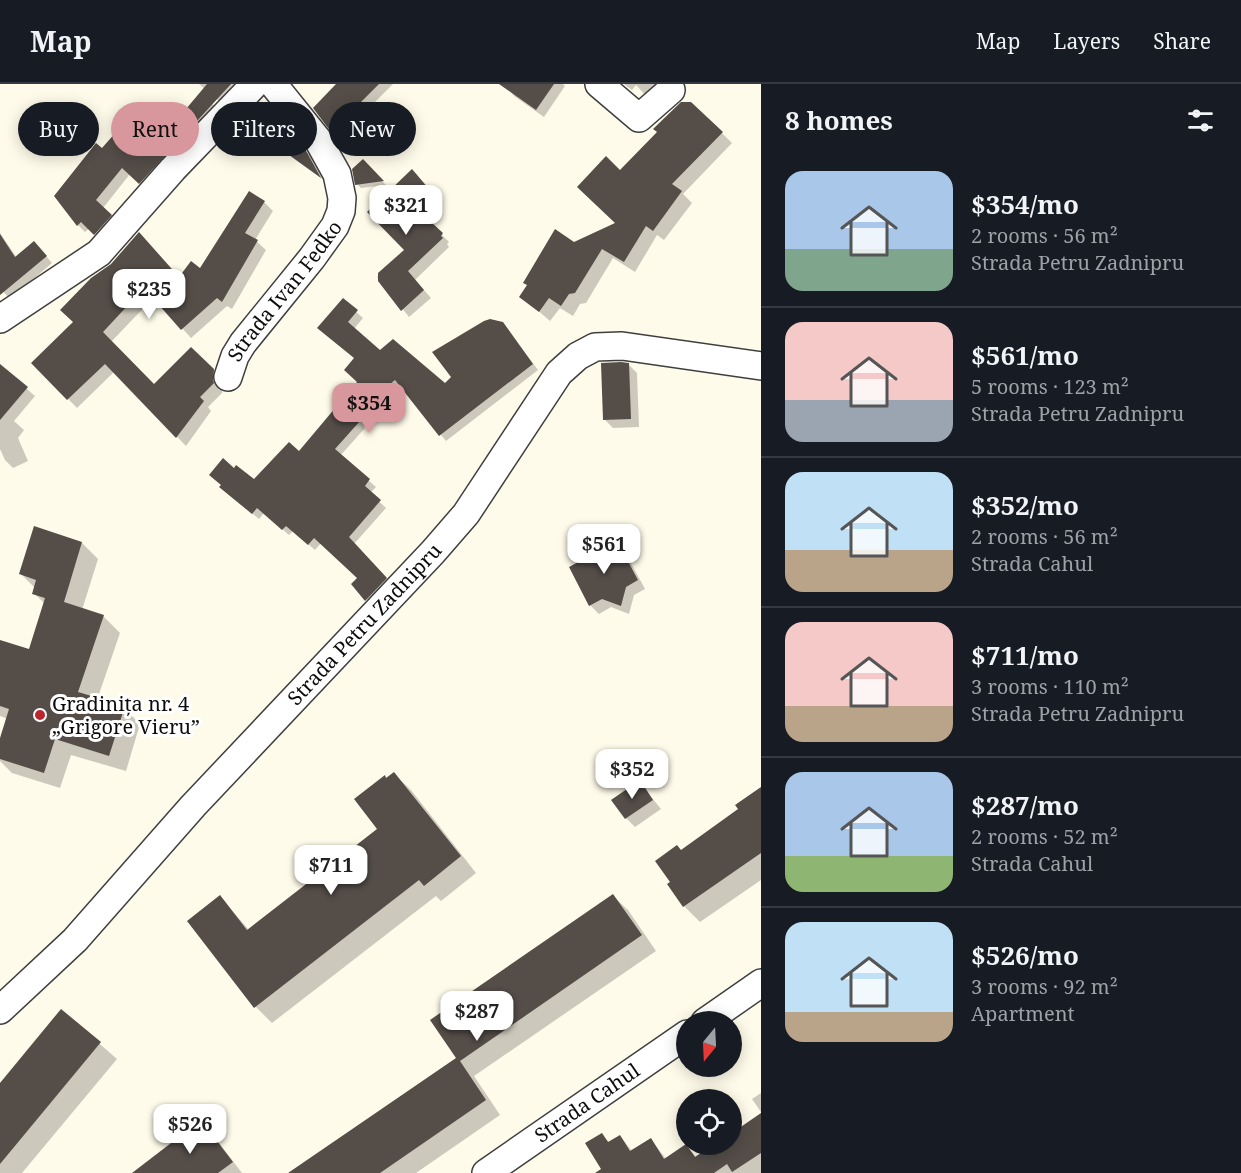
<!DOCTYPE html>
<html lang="en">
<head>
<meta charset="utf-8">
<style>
	body { margin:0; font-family:"Noto Serif",serif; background:#242831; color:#f1f3f6; height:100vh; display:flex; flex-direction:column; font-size:22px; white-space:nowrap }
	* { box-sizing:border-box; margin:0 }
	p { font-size:20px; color:#9ea1a6 }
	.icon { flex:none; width:33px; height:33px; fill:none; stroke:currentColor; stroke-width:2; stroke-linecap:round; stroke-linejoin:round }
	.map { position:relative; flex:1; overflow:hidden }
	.sheet { display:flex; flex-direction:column; background:#171b24; width:480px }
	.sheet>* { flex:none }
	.banner { position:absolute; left:18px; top:18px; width:570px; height:54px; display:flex; gap:12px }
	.needle { width:39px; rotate:198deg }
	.tools { position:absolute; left:676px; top:927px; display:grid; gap:12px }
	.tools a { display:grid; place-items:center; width:66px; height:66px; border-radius:50%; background:#171b24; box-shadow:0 3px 15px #0003; font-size:30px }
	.price { position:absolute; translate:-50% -51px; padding:0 14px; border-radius:12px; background:#fff; color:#222; font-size:20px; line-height:39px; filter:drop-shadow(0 2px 3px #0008) }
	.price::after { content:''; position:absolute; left:50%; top:36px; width:18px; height:14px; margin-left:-9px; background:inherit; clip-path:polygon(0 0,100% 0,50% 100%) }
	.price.current { background:#d8979c; color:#111 }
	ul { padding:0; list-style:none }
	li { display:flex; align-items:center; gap:18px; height:150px; padding:0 24px }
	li+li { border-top:2px solid #363941 }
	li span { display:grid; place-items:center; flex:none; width:168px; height:120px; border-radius:18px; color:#555 }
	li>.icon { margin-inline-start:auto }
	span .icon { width:72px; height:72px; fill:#fffc; stroke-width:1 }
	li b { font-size:26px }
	h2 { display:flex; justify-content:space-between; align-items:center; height:72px; padding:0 24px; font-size:26px }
	.tag { padding:0 21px; border-radius:27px; background:#171b24; box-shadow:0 3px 15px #0003; font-size:21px; line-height:54px }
	.tag.current { background:#d8979c; color:#111 }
	header { display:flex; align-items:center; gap:36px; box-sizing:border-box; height:84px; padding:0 30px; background:#171b24; border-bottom:2px solid #363941 }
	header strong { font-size:28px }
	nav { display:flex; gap:33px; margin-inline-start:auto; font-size:21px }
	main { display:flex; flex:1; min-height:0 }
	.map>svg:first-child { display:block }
	.shadow { fill:#0003 }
	.building { fill:#544d48 }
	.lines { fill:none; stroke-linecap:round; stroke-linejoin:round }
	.street-casing { stroke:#3f3f3f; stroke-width:30 }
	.street { stroke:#fff; stroke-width:27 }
	.poi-dot { fill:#b9262d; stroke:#fff; stroke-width:2 }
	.labels { text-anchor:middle; stroke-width:6; stroke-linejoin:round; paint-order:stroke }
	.street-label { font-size:20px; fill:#0c0c0c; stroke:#fff }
	.poi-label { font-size:20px; fill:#0c0c0c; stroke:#fff; text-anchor:start }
</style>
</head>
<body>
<header>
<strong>Map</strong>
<nav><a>Map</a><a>Layers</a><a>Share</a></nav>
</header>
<main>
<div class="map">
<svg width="761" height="1089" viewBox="0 0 761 1089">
	<rect width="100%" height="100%" fill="#fffbea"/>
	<g class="shadow">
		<path d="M199,0H245L226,23Z"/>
		<path d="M339,0H393L339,54L315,24Z"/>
		<path d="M504,0H563L565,2L544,33L514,12Z"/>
		<path d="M624,0H660L646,12L636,1L632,6Z"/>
		<path d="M197,14L214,21L220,28L147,106L130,90L103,124L118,139L102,157L90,144L85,148L78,141L102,67L160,58Z"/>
		<path d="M691,19L732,59L683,110L692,119L664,156L657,151L635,188L613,174L586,219L580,220L573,232L560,224L550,237L521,212L574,159L617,140L620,88Z"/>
		<path d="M288,44L312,74L325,97L275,61L270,67L253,55Z"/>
		<path d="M363,77L386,101L361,104L357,100Z"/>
		<path d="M419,94L441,120L425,134L449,158L447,160L449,163L415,196L431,214L409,233L377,193L406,166Z"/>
		<path d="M264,118L273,127L255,156L266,166L232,225L227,222L191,254L154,213L111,258L154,302L213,286L222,295V309L208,323L211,327L186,362L114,288L77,324L33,279L74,238L92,195H179L200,186Z"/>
		<path d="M0,149L17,174L40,165L52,179L10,215L0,204Z"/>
		<path d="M343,216L363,234L354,245L380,268L445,301L503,239L538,286L446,357L401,301L392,310L364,343L365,344L340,372L376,403L370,409L386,424L354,460L392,501L373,522L353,500L358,494L321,459L315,466L293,447L289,451L264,429L259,435L227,409L234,386L254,397L299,369L359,299Z"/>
		<path d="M628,280L637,289L639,343L613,344L605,336Z"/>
		<path d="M0,282L35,312L14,337L24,346L18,354L28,377L13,384L5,376L0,365Z"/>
		<path d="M34,444L82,459L98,475L82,526L103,532L120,549L97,616L124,624L140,640L126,687L71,671L60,704L12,689L0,677V659L8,635L0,632V557L30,567L45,520L34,509L35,504L20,489Z"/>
		<path d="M617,459L625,468L645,505L634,511L629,530L611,523L599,530L590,521Z"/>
		<path d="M394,690L411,706L476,789L441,817L436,812L272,939L256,923L189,837L220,813L249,846L379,745L387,696Z"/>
		<path d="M639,698L661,725L635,743L626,734Z"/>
		<path d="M761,705V796L700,838L684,822L682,767L740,726L738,722Z"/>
		<path d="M613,812L628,826L656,867L474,992L500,1031L416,1089H291L458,974Z"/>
		<path d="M62,927L117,975L22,1089H0V1001Z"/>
		<path d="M761,1009V1028L752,1015Z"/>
		<path d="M761,1031V1089H605L602,1051L610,1059L620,1052L632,1067L651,1056L667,1076L686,1062L697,1074L732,1060V1050Z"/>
		<path d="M200,1038L213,1051L242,1089H134Z"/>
	</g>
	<g class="building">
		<path d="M207,0H231L139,100L122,84L96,116L112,131L94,151L81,138L77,142L54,112L96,59L102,64L132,30L160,56Z"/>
		<path d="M336,0H379L331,48L313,24Z"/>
		<path d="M499,0H554L536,26Z"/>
		<path d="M681,18H691L723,48L672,100L682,107L653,147L646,142L624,178L602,165L575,209L569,210L561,222L549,214L539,228L519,213L527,201L523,199L555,145L574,158L615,139L577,103L606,72L620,86L657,48L653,45Z"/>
		<path d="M263,22L281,35L305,65L321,94L267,55L262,61L244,48Z"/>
		<path d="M363,75L384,97L355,101L352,85Z"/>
		<path d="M412,85L435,112L418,126L443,149L441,152L443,154L408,187L424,206L401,227L378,197V189L404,166L367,128Z"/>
		<path d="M249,107L265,117L245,149L258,156L222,218L217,214L181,246L144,204L103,248L154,300L191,263L214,285L213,296L214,299L200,313L204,317L176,354L105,280L67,316L31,279L73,238L60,226L91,194L111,180L139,148L179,193L191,177L200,184Z"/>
		<path d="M0,150L15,173L34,157L47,172L0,211Z"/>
		<path d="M343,214L358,226L348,238L380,266L393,255L445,299L451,293L432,268L484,237L490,235L503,238L533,280L439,352L395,296L385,304L359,336L360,337L335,365L370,395L365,402L381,416L349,453L387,494L365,517L351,500L357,494L314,454L308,461L286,442L282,446L257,424L252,430L219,403L221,401L209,391L223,374L234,384L236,381L254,395L289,358L299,367L357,298L344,286L354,274L317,244Z"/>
		<path d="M621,278L629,279L631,335L603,336L601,279Z"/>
		<path d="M0,280L28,303L0,336Z"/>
		<path d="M34,442L82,458L64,518L104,531L78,608L125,622L109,672L55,655L44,689L0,675V654L9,625L0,622V556L29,565L45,514L32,510L36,496L19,490Z"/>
		<path d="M617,457L638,496L626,503L621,522L602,515L589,522L569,483Z"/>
		<path d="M394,688L461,772L424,802L419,796L254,924L187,837L220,811L247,846L377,745L354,715L385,691L386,694Z"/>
		<path d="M640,696L653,716L625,735L611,716Z"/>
		<path d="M761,703V769L683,823L667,800L670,798L655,777L677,761L681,766L738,725L735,721Z"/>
		<path d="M613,810L642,851L460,977L486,1016L380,1089H288L456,974L430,936Z"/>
		<path d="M61,925L101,958L0,1080V999Z"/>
		<path d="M761,1029V1069L732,1088L727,1080L714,1089H595L601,1085L585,1059L602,1049L608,1058L620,1051L630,1067L651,1054L664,1075L686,1060L695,1073L714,1060H732V1049Z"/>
		<path d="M201,1036L233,1078L218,1089H132Z"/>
	</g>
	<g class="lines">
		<defs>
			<g id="street">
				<path d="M599,0L639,34L671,6"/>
				<path d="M0,235L99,169L173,85L255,0"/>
				<path id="s1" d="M228,293L235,272L243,259L312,174L335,142L341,127L342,114L337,90L318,56L273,0"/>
				<path id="s2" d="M0,926L75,856L193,722L433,468L466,430L559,289L578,272L595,263L622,262L761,282"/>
				<path d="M705,938L761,899"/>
				<path id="s3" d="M486,1089L687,950"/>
			</g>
		</defs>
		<use href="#street" class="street-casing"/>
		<use href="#street" class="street"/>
	</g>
	<circle class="poi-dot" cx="40" cy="631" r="6"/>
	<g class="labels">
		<g class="street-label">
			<text dy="7" stroke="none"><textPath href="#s1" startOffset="104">Strada Ivan Fedko</textPath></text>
			<text dy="7" stroke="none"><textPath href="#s2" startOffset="531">Strada Petru Zadnipru</textPath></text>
			<text dy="7" stroke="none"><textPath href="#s3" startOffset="123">Strada Cahul</textPath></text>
		</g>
		<g class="poi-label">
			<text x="52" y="627">Gradinița nr. 4<tspan x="52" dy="23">„Grigore Vieru”</tspan></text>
		</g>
	</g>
</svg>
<div class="tools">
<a><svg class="needle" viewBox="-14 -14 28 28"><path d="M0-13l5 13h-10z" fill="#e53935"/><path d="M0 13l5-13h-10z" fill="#9ea1a6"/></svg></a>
<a><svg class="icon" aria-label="locate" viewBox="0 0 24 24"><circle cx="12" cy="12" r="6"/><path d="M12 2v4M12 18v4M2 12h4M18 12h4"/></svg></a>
</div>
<b class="price" style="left:406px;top:152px">$321</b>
<b class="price" style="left:149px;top:236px">$235</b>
<b class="price current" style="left:369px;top:350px">$354</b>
<b class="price" style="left:604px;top:491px">$561</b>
<b class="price" style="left:632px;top:716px">$352</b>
<b class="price" style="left:331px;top:812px">$711</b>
<b class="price" style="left:477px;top:958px">$287</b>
<b class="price" style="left:190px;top:1071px">$526</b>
<div class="banner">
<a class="tag">Buy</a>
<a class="tag current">Rent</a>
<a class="tag">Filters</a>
<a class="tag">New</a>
</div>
</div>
<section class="sheet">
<h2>8 homes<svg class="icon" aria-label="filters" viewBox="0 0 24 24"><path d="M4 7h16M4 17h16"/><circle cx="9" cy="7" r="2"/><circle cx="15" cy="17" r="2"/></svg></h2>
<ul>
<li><span style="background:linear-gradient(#a9c7e8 65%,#7fa58c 0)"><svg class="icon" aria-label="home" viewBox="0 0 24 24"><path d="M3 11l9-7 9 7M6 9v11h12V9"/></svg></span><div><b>$354/mo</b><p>2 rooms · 56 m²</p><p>Strada Petru Zadnipru</p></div></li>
<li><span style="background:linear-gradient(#f6c9c9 65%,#9aa5b1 0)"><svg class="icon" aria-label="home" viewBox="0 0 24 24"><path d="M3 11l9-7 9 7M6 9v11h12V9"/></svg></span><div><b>$561/mo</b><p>5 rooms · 123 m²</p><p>Strada Petru Zadnipru</p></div></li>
<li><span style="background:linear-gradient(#bfe0f5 65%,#b9a48a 0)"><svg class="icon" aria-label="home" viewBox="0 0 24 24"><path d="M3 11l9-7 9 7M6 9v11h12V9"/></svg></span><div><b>$352/mo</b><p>2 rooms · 56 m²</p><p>Strada Cahul</p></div></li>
<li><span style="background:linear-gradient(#f6c9c9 70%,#b9a48a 0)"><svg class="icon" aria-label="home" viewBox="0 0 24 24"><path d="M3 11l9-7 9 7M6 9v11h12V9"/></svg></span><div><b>$711/mo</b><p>3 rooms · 110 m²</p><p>Strada Petru Zadnipru</p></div></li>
<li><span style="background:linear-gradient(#a9c7e8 70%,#8fb573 0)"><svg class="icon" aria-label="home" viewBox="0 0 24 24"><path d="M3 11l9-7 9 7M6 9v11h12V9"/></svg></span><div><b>$287/mo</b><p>2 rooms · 52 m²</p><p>Strada Cahul</p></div></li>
<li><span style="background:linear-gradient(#bfe0f5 75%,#b9a48a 0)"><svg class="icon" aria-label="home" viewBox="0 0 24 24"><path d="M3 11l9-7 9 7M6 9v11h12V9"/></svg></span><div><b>$526/mo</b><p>3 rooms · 92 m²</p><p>Apartment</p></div></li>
</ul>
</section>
</main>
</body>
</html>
